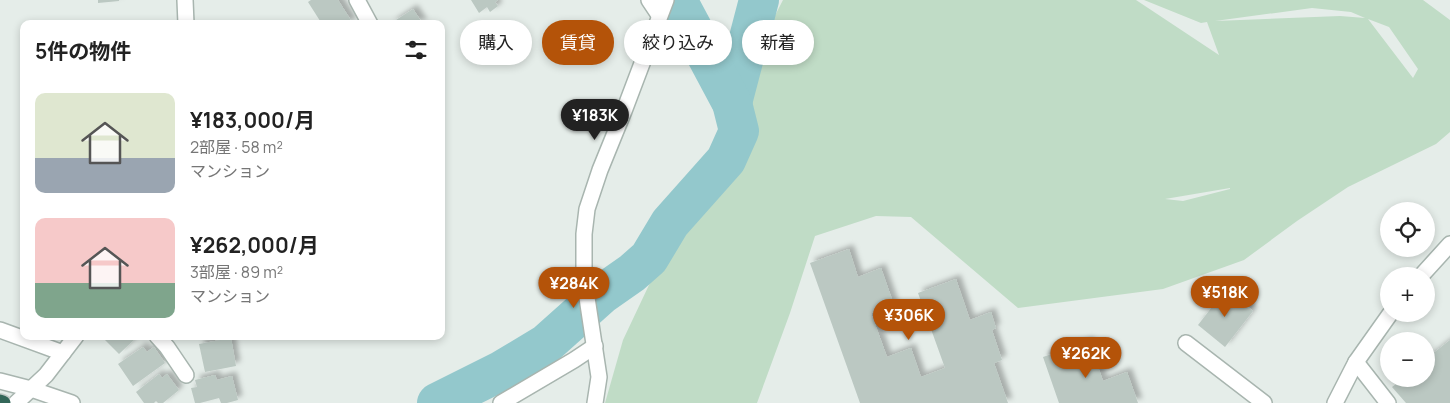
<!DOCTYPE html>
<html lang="ja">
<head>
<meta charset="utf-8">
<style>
	body { margin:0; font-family:Manrope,"Noto Sans JP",sans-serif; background:#f6f6f6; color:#222; height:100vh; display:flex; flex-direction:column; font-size:19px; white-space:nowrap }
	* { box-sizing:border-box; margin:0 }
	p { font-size:16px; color:#767676 }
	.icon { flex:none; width:28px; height:28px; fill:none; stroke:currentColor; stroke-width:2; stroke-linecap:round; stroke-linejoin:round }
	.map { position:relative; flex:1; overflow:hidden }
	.details { position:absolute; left:20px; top:20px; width:425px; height:320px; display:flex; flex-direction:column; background:#fff; border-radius:10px; box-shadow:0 2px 8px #0003 }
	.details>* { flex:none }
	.top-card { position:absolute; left:460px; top:20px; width:475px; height:45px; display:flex; gap:10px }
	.tools { position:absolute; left:1380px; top:202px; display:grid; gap:10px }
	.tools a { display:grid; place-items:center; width:55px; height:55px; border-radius:50%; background:#fff; box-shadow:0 2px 8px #0003; font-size:25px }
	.price { position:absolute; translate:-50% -42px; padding:0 11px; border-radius:18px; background:#b45309; color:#fff; font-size:16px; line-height:32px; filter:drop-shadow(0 1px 2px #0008) }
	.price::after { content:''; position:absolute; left:50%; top:30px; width:15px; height:11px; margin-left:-8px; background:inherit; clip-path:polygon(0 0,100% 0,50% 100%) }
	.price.selected { background:#222; color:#fff }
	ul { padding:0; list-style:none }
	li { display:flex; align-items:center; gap:15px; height:125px; padding:0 15px }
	li span { display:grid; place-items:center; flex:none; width:140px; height:100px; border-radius:10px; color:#555 }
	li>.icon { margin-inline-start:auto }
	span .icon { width:60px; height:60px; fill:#fffc; stroke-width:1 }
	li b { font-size:21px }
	h2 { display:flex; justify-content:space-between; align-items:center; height:60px; padding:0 15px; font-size:21px }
	.tag { padding:0 18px; border-radius:22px; background:#fff; box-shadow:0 2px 8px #0003; font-size:18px; line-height:45px }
	.tag.selected { background:#b45309; color:#fff }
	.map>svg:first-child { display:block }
	.green { fill:#c0dcc6; fill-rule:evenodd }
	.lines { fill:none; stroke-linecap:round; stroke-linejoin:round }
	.river { stroke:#93c8cc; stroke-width:40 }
	.building { fill:#bbc8c2; filter:url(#shadow) }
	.minor-casing { stroke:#a8b5af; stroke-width:18 }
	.highway-casing { stroke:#c2c9c6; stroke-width:18 }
	.minor { stroke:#fff; stroke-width:15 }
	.highway { stroke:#346759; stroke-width:15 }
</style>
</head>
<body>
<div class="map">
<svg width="1450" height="403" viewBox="0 0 1450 403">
	<defs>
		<filter id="shadow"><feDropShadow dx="4.5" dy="-4.5" stdDeviation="2.5" flood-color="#0004"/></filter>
	</defs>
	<rect width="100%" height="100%" fill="#e5ede9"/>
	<path class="green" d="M783,0H1136L1219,55L1207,22L1201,23L1144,0H1423L1450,20V132L1436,144L1348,187L1297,221L1244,260L1163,289L1018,308L911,217L876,216L815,236L790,313L757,403H605L623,340L657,268L684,208L741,165L749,66ZM1312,8L1351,12L1365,18L1340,16L1215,21ZM1368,19L1389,27L1418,69L1413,78ZM1230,189L1183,201L1165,199L1230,188Z"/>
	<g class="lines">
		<g class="river">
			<path d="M732,103L759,0"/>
			<path d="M437,403L501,371L546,344L602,294L632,273L649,258L670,223L726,160L739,131L732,103L677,0"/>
		</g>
	</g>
	<g class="building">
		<path d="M98,0H119V1L98,3Z"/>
		<path d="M311,0H338L352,22L350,24H322L308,2Z"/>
		<path d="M471,0H498L495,2L498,6L490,12L487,7L479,13Z"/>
		<path d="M413,9L423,24H390Z"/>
		<path d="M849,249L858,277L881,268L894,305L871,313L887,357L911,348L921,377L945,368L918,293L956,279L970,320L991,312L996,328L992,330L1002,360L994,363L1008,403H860L810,263Z"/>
		<path d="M1226,289L1253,311L1225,347L1198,325Z"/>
		<path d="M101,336H134L136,338L119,354Z"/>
		<path d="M231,338L236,366L205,372L199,344Z"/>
		<path d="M1450,340V403H1406L1392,387L1403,379H1426V359Z"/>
		<path d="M1089,341L1103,381L1127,372L1138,403H1059L1043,357Z"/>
		<path d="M143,347L147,352L154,347L165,363L133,386L118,364Z"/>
		<path d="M159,374L162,378L167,374L179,390L163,403H158L156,401L154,403H144L136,392Z"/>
		<path d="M215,375L217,380L232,376L238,400L227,403H221L219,398L200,403H195L191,388L197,387L195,380Z"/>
	</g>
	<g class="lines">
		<defs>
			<g id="minor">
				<path d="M185,0L186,24"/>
				<path d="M357,0L370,24"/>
				<path d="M649,0L659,15"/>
				<path d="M1421,276L1450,244"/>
				<path d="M0,330L63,353"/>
				<path d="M157,336L167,347L186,375"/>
				<path d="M1186,343L1264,403"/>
				<path d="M1356,362L1388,403"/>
				<path d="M0,381L31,389L72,403"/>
				<path d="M16,403L46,375L76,336"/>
				<path d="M501,403L574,360L595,346"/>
				<path d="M595,403L599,377L584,278V234L587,209L600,170L624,111L666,0"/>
				<path d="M1335,403L1356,362L1390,314"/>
			</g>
			<path id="highway" d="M0,402L3,403"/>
		</defs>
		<use href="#minor" class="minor-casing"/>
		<use href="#highway" class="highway-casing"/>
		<use href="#minor" class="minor"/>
		<use href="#highway" class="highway"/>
	</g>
</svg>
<div class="tools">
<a><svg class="icon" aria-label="locate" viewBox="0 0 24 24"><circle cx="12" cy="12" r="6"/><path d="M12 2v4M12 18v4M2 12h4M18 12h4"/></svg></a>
<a>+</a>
<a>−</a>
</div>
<b class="price selected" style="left:595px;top:141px">¥183K</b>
<b class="price" style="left:574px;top:309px">¥284K</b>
<b class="price" style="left:1225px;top:318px">¥518K</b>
<b class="price" style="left:909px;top:341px">¥306K</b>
<b class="price" style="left:1086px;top:379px">¥262K</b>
<div class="top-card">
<a class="tag">購入</a>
<a class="tag selected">賃貸</a>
<a class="tag">絞り込み</a>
<a class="tag">新着</a>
</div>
<section class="details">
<h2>5件の物件<svg class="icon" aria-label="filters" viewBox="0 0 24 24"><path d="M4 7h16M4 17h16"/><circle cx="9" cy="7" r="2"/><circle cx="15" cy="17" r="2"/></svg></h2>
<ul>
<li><span style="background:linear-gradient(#dfe7d0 65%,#9aa5b1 0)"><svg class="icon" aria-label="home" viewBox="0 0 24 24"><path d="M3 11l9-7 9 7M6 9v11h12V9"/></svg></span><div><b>¥183,000/月</b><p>2部屋 · 58 m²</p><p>マンション</p></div></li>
<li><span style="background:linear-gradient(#f6c9c9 65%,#7fa58c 0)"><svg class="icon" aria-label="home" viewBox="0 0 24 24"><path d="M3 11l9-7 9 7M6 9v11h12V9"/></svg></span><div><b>¥262,000/月</b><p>3部屋 · 89 m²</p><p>マンション</p></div></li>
</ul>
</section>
</div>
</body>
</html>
